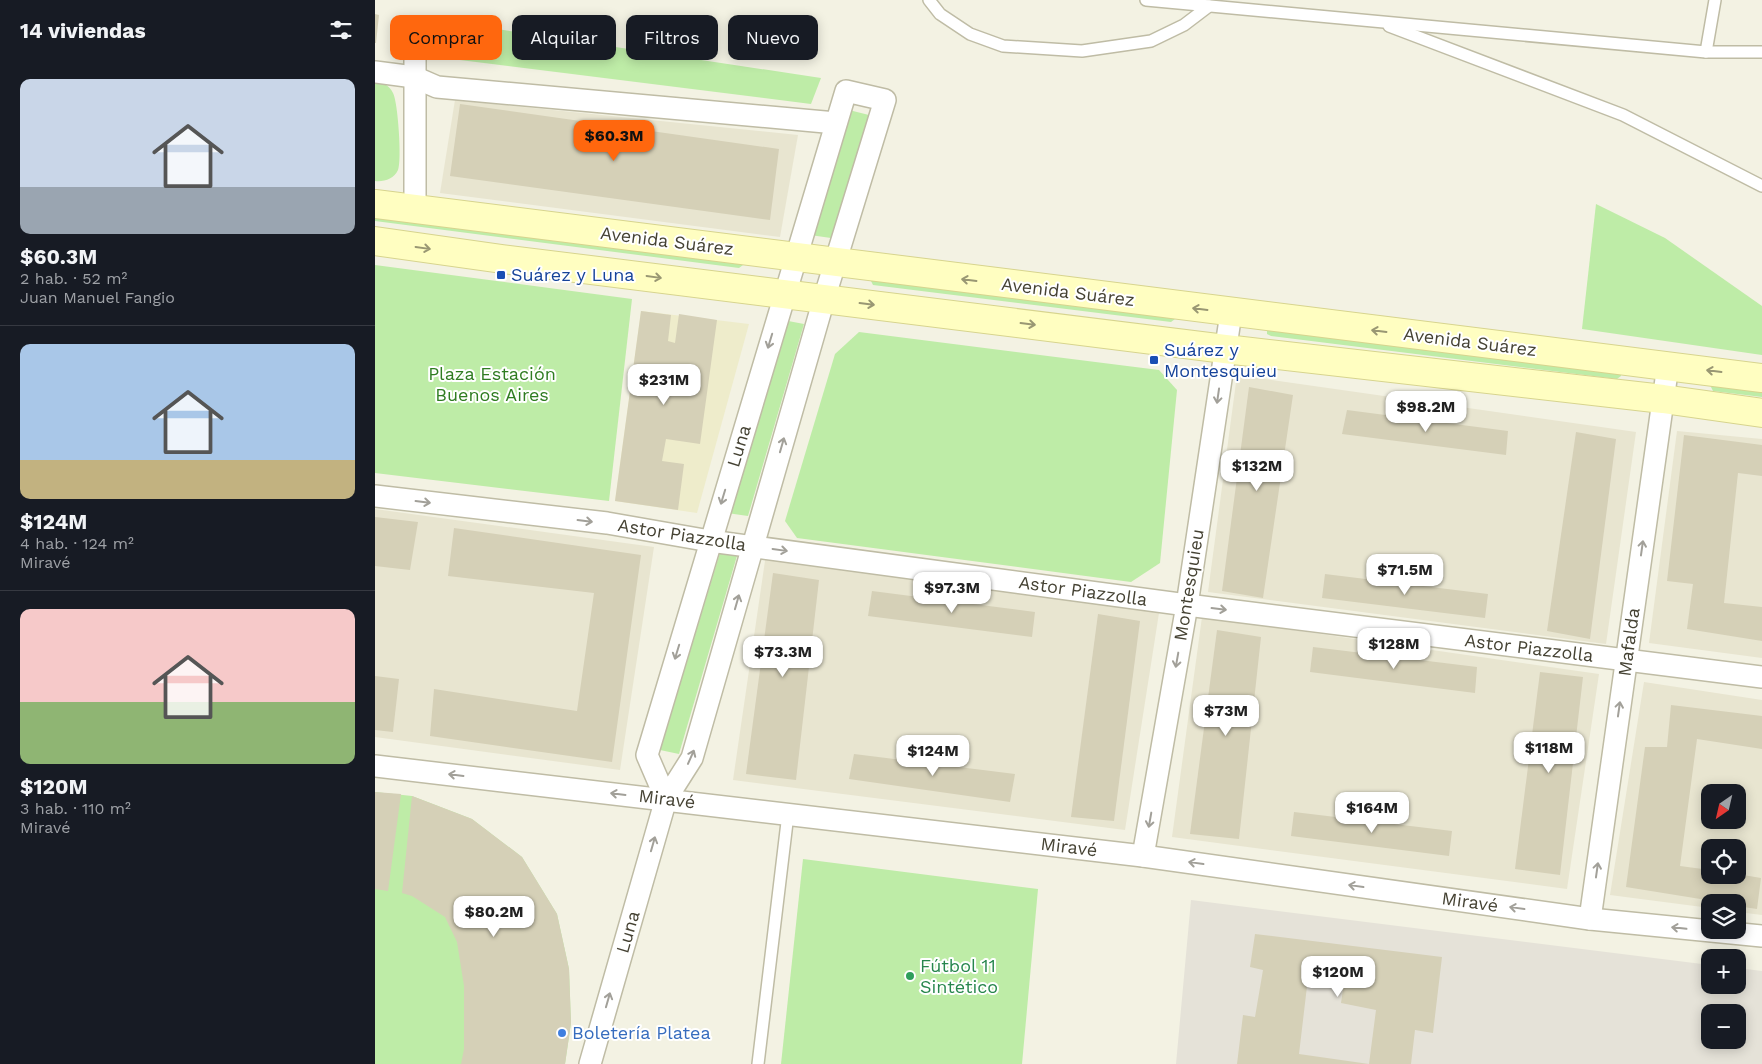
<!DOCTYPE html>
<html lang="es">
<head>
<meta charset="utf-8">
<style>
	body { margin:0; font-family:"Work Sans",sans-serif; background:#242831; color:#f1f3f6; height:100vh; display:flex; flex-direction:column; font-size:19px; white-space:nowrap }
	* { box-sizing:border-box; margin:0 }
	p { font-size:16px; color:#9ea1a6 }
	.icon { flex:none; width:28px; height:28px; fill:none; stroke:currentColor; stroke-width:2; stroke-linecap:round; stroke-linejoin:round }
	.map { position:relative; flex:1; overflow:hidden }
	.drawer { display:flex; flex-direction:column; background:#171b24; width:375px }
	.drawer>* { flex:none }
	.hud { position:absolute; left:15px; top:15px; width:475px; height:45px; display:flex; gap:10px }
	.needle { width:32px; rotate:214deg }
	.buttons { position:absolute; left:1326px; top:784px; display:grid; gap:10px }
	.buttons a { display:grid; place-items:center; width:45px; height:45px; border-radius:10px; background:#171b24; box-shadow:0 2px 12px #0003; font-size:25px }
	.price { position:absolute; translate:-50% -42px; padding:0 11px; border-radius:10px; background:#fff; color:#222; font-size:16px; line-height:32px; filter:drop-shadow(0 1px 2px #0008) }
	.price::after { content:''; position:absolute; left:50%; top:30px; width:15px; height:11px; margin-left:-8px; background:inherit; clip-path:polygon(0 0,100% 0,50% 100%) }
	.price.on { background:#ff670e; color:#111 }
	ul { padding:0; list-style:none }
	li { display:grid; align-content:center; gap:10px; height:265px; padding:0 20px }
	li+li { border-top:1px solid #363941 }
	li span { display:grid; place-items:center; height:155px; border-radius:10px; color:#555 }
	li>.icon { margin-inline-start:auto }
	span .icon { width:90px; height:90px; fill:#fffc; stroke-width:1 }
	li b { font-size:21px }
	h2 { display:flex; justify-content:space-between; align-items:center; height:60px; padding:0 20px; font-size:21px }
	.chip { padding:0 18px; border-radius:10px; background:#171b24; box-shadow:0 2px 12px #0003; font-size:18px; line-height:45px }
	.chip.on { background:#ff670e; color:#111 }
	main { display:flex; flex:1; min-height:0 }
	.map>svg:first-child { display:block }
	.residential { fill:#e8e5d0; fill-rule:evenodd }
	.industrial { fill:#e5e2d8; fill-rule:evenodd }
	.education { fill:#eeeccb }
	.green { fill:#beeca7 }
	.building { fill:#d5d0b7 }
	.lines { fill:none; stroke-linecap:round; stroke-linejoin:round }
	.lane-casing { stroke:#bfbca5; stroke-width:14 }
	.street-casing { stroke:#bfbca5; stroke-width:24 }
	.secondary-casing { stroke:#d7d48e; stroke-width:30 }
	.lane { stroke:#fff; stroke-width:11 }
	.street { stroke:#fff; stroke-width:21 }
	.secondary { stroke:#fffec1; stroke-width:28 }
	.oneway { stroke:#999773 }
	.oneway2 { stroke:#a2a099 }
	.transit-dot { fill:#1a4fb4; stroke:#fff; stroke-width:2 }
	.leisure-dot { fill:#2e9e5b; stroke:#fff; stroke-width:2 }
	.shop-dot { fill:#3f7fe0; stroke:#fff; stroke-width:2 }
	.labels { text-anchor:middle; stroke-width:4; stroke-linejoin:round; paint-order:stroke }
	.street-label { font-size:18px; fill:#454233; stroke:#fff }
	.transit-label { font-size:18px; fill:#164399; stroke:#fff; text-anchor:start }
	.park-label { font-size:18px; fill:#2f7c21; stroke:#fff }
	.leisure-label { font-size:18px; fill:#27864d; stroke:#fff; text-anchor:start }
	.shop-label { font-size:18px; fill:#366cbe; stroke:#fff; text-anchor:start }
</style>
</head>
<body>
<main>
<section class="drawer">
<h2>14 viviendas<svg class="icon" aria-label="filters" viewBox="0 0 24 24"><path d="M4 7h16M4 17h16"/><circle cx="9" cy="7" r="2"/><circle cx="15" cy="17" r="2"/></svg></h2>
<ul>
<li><span style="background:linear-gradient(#c9d6e8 70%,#9aa5b1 0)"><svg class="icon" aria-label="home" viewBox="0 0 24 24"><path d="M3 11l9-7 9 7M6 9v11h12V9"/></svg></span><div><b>$60.3M</b><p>2 hab. · 52 m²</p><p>Juan Manuel Fangio</p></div></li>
<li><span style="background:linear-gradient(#a9c7e8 75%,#c2b280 0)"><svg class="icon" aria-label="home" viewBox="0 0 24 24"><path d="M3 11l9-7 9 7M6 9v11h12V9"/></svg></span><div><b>$124M</b><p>4 hab. · 124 m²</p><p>Miravé</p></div></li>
<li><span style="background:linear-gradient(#f6c9c9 60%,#8fb573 0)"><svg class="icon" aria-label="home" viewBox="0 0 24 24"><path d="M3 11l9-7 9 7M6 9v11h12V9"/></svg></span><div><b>$120M</b><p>3 hab. · 110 m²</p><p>Miravé</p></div></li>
</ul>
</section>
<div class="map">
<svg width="1387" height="1064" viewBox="0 0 1387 1064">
	<rect width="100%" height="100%" fill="#f3f2e3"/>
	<g class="residential">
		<path d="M80,100L423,135L405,237L65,193Z"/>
		<path d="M862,375L1261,432L1231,644L833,592Z"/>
		<path d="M1302,431L1387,439V658L1274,643Z"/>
		<path d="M0,509L279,547L245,770L0,737Z"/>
		<path d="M391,554L784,613L750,830L358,780Z"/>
		<path d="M827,617L1224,674L1192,889L797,837Z"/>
		<path d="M1269,682L1387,700V915L1363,912L1362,902H1335V908L1235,895ZM1335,792H1362V820H1335ZM1335,848H1362V875H1335Z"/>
	</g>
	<path class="industrial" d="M816,900L1335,965V985H1362L1363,968L1387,971V1064H801ZM1335,1012H1362V1040H1335Z"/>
	<path class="education" d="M266,311L374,324L322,513L240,501Z"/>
	<g class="green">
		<path d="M69,21L446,78L436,104L69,58Z"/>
		<path d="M0,79C7,82 15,86 18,93C23,102 27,161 23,170C19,179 9,182 0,181Z"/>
		<path d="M474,110L494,115L456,238L435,235Z"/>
		<path d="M1221,204L1290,238L1387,306V355L1207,329Z"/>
		<path d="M0,213L368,262V265L364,268L0,221Z"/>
		<path d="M0,265L257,299L234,501L0,473Z"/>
		<path d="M495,279L800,318V319L796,322L498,285Z"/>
		<path d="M408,320L429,324L373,516L352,513Z"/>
		<path d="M892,329L1246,374V376L1242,379L896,336L892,334Z"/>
		<path d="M484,332L784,370L802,390L785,563L756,582L422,538L410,521L460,354Z"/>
		<path d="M1335,385L1387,391V397L1338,391Z"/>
		<path d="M347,546L364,549L304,754L285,750Z"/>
		<path d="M0,792L37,796L97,819L147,857L182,914L194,969L196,1023L190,1064H0Z"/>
		<path d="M428,859L663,889L647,1064H406Z"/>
	</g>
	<g class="building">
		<path d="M0,14L4,15L1,43H0Z"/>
		<path d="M85,104L404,149L395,220L75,176Z"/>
		<path d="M266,311L296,315L293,341L300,343L304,314L342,320L325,444L291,439L287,461L309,464L303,510L240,501Z"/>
		<path d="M874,387L918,395L888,598L847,591Z"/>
		<path d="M972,410L1133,431L1131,455L967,434Z"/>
		<path d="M1201,432L1241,439L1215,639L1172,631Z"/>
		<path d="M1309,435L1387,445V476L1363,473L1349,603L1387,607V641L1312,629L1318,584L1292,581Z"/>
		<path d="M0,517L43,522L35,570L0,566Z"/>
		<path d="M79,528L266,555L237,762L55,736L59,689L202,711L219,593L73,576Z"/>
		<path d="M398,573L444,580L421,780L371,774Z"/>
		<path d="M950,574L1113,594L1110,618L947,598Z"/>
		<path d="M497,591L660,612L657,637L493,616Z"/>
		<path d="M723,614L765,621L739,821L696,817Z"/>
		<path d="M842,630L886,637L864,839L815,834Z"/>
		<path d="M938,647L1102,667L1100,693L935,672Z"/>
		<path d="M1165,672L1208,677L1185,875L1140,869Z"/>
		<path d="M0,676L24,679L18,732L0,730Z"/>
		<path d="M1296,705L1387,716V749L1322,739L1305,866L1335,870V875L1362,874L1386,878L1382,909L1362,906V902H1344L1251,887L1270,747H1292Z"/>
		<path d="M479,754L640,774L635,802L474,779Z"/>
		<path d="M0,792L26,794L13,891L0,889Z"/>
		<path d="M37,796L97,819L147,857L182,914L194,969L196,1023L190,1064H86L89,1049V986L82,942L70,917L37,896L27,893Z"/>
		<path d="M919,812L1077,831L1074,856L916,836Z"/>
		<path d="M880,934L1067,957L1058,1033L1040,1030L1036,1064H994L1001,1010L966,1003L969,983L933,978L924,1054L994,1064H862L868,1015L880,1017L888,970L875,967Z"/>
	</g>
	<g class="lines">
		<defs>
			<g id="lane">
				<path d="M554,0L565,14L595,34L628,46L707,51L776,41L809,25L834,6"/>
				<path d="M771,0L1331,52H1387"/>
				<path d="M1014,26L1248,115L1387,186"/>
				<path d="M1331,52L1340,0"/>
				<path d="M383,1064L413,814"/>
			</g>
			<g id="street">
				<path d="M0,72L39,77L62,87L461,123"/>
				<path d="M40,209V27"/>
				<path d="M0,496L232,523L335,541L812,605L1387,677"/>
				<path d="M0,766L768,856L1215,919L1387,936"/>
				<path d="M768,856L812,605L856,313"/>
				<path d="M1215,919L1293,365"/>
				<path d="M215,1064L291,799L317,758L449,299L510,100L471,91L465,111L272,755L291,799"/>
			</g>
			<g id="secondary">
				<path d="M0,204L1387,378"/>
				<path d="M0,241L127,259L850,349L1288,399L1387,413"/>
			</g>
		</defs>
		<use href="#lane" class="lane-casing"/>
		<use href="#street" class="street-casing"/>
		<use href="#secondary" class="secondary-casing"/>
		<use href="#lane" class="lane"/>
		<use href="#street" class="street"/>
		<use href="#secondary" class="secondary"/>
	</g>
	<defs><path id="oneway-shaft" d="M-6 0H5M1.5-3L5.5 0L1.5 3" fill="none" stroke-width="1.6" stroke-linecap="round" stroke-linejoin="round" transform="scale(1.25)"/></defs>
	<g class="oneway">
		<use href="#oneway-shaft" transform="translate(48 248) rotate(8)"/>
		<use href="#oneway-shaft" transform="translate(279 277) rotate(8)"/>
		<use href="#oneway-shaft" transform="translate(594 280) rotate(-173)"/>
		<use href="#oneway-shaft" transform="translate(492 304) rotate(7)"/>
		<use href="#oneway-shaft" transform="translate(825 309) rotate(-173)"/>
		<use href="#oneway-shaft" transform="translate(653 324) rotate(7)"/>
		<use href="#oneway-shaft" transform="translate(1004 331) rotate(-173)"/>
		<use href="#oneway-shaft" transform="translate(1339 371) rotate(-173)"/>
	</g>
	<g class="oneway2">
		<use href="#oneway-shaft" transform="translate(395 341) rotate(107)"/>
		<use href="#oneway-shaft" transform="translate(843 396) rotate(98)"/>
		<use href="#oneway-shaft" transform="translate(407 445) rotate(-74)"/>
		<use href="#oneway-shaft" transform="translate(348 497) rotate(107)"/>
		<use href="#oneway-shaft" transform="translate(48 502) rotate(7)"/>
		<use href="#oneway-shaft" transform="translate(210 521) rotate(7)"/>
		<use href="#oneway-shaft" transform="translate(1267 548) rotate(-82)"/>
		<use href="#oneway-shaft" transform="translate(405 550) rotate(8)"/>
		<use href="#oneway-shaft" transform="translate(362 602) rotate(-74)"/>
		<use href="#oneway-shaft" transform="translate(844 609) rotate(7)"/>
		<use href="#oneway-shaft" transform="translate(302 652) rotate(107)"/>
		<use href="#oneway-shaft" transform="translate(802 660) rotate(100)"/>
		<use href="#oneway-shaft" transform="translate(1244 709) rotate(-82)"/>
		<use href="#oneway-shaft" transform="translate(316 757) rotate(-66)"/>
		<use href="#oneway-shaft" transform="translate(81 775) rotate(-173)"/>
		<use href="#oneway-shaft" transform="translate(243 794) rotate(-173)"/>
		<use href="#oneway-shaft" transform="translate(775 820) rotate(100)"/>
		<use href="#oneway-shaft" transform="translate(278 844) rotate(-74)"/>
		<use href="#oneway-shaft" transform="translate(821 863) rotate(-172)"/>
		<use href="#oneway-shaft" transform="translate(1222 870) rotate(-82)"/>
		<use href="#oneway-shaft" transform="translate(981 886) rotate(-172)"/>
		<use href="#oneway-shaft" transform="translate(1142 908) rotate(-172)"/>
		<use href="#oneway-shaft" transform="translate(1304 928) rotate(-174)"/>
		<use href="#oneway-shaft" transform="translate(233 1000) rotate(-74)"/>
	</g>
	<g class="transit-dot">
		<rect x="121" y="270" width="10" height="10" rx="2.5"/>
		<rect x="774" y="355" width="10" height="10" rx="2.5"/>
	</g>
	<circle class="leisure-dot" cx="535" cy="976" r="5"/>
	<circle class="shop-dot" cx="187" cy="1033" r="5"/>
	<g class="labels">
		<g class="street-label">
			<text transform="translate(292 241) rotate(7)" y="6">Avenida Suárez</text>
			<text transform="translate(693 292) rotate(7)" y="6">Avenida Suárez</text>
			<text transform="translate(1095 342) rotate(7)" y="6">Avenida Suárez</text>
			<text transform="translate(364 446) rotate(-73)" y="6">Luna</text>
			<text transform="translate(307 535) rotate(9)" y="6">Astor Piazzolla</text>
			<text transform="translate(814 585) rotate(-81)" y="6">Montesquieu</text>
			<text transform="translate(708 591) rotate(8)" y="6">Astor Piazzolla</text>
			<text transform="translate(1254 642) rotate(-82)" y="6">Mafalda</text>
			<text transform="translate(1154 648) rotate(7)" y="6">Astor Piazzolla</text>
			<text transform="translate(292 799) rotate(7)" y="6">Miravé</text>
			<text transform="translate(694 847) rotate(7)" y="6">Miravé</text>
			<text transform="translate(1095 902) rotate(8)" y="6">Miravé</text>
			<text transform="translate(253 932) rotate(-74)" y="6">Luna</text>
		</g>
		<g class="transit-label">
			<text x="136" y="281">Suárez y Luna</text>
			<text x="789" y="356">Suárez y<tspan x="789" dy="21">Montesquieu</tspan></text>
		</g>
		<g class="park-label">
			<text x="117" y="380">Plaza Estación<tspan x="117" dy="21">Buenos Aires</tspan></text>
		</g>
		<g class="leisure-label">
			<text x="545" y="972">Fútbol 11<tspan x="545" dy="21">Sintético</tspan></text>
		</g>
		<g class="shop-label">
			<text x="197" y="1039">Boletería Platea</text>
		</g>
	</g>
</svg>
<div class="buttons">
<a><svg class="needle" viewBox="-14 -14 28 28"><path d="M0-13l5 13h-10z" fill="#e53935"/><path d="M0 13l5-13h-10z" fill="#9ea1a6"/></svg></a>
<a><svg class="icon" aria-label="locate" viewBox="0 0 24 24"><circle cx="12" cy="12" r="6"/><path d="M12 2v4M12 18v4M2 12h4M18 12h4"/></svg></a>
<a><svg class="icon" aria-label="layers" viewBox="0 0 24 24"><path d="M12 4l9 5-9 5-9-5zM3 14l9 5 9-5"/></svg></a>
<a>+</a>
<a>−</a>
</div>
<b class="price on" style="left:239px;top:162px">$60.3M</b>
<b class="price" style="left:289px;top:406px">$231M</b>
<b class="price" style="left:1051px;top:433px">$98.2M</b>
<b class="price" style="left:882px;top:492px">$132M</b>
<b class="price" style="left:1030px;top:596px">$71.5M</b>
<b class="price" style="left:577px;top:614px">$97.3M</b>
<b class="price" style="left:1019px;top:670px">$128M</b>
<b class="price" style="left:408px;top:678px">$73.3M</b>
<b class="price" style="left:851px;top:737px">$73M</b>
<b class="price" style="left:1174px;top:774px">$118M</b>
<b class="price" style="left:558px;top:777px">$124M</b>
<b class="price" style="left:997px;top:834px">$164M</b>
<b class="price" style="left:119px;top:938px">$80.2M</b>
<b class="price" style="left:963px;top:998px">$120M</b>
<div class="hud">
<a class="chip on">Comprar</a>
<a class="chip">Alquilar</a>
<a class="chip">Filtros</a>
<a class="chip">Nuevo</a>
</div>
</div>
</main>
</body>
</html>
